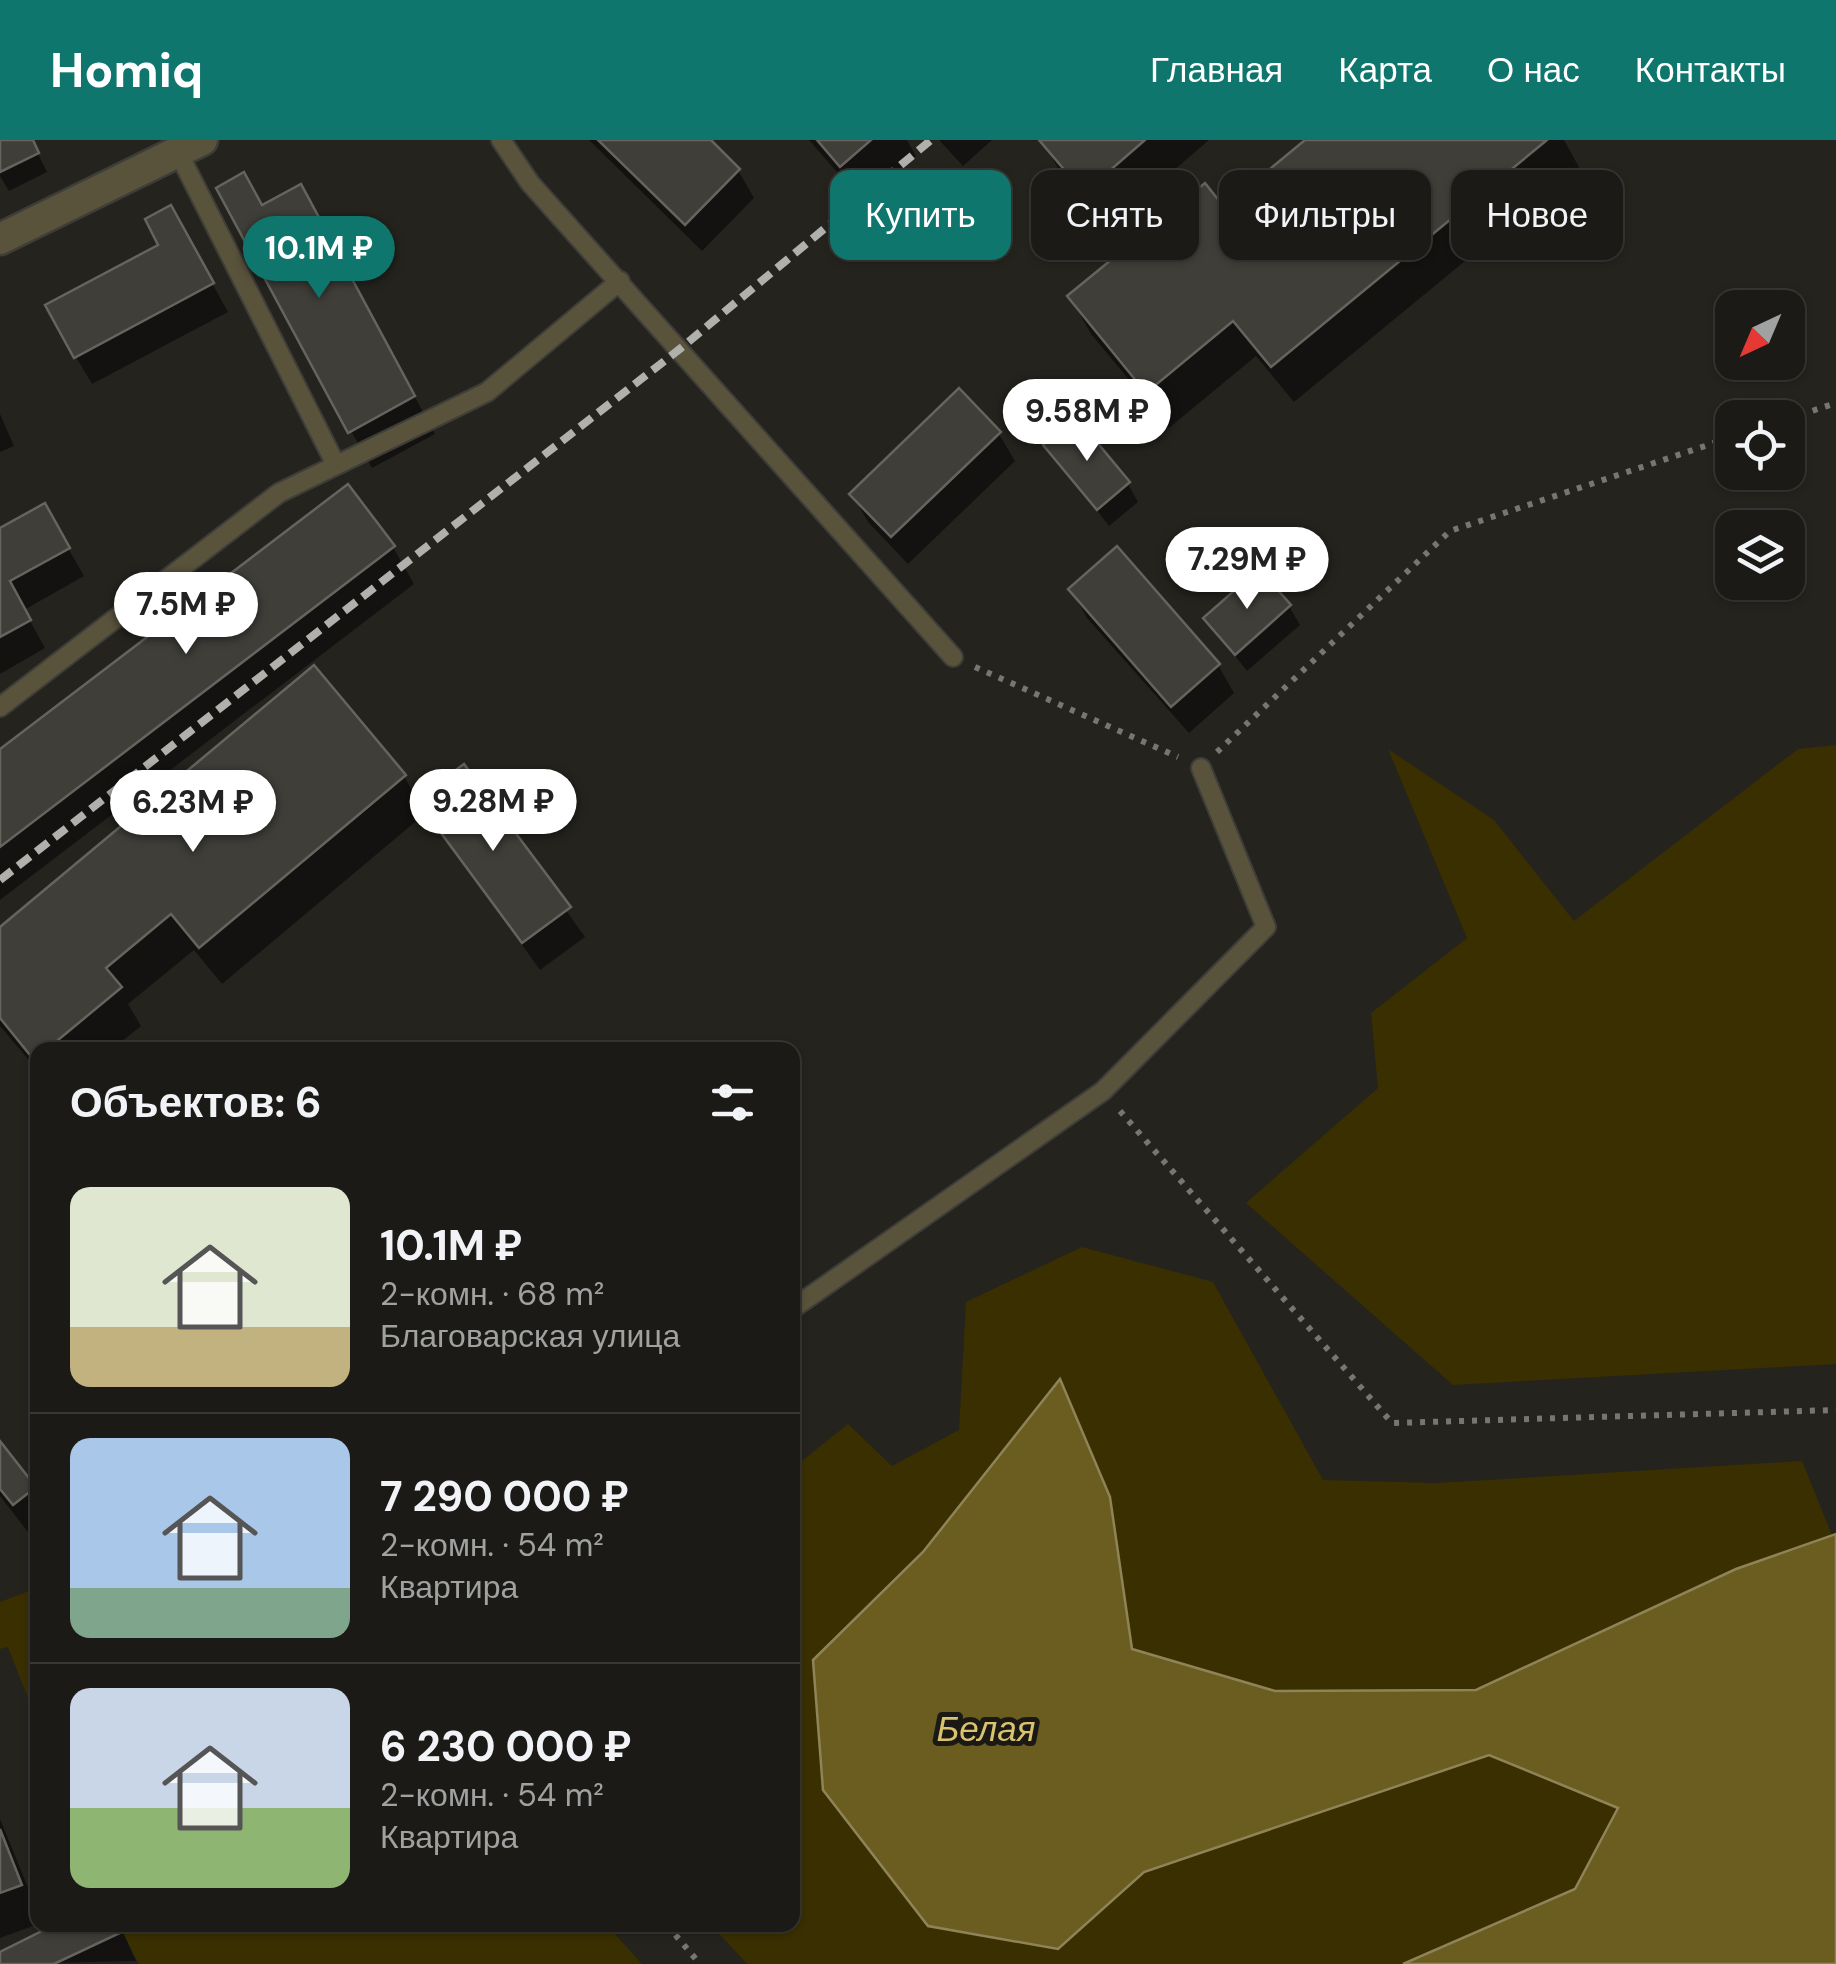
<!DOCTYPE html>
<html lang="ru">
<head>
<meta charset="utf-8">
<style>
	body { margin:0; font-family:"DM Sans",sans-serif; background:#24231f; color:#f1f3f6; height:100vh; display:flex; flex-direction:column; font-size:38px; white-space:nowrap }
	* { box-sizing:border-box; margin:0 }
	p { font-size:32px; color:#a0a1a1 }
	.icon { flex:none; width:55px; height:55px; fill:none; stroke:currentColor; stroke-width:2; stroke-linecap:round; stroke-linejoin:round }
	.map { position:relative; flex:1; overflow:hidden }
	.details { position:absolute; left:30px; top:902px; width:770px; height:890px; display:flex; flex-direction:column; background:#1b1a16; border-radius:20px; box-shadow:0 2px 8px #0004,0 0 0 2px #393835 }
	.details>* { flex:none }
	.banner { position:absolute; left:830px; top:30px; width:855px; height:90px; display:flex; gap:20px }
	.needle { width:65px; rotate:224deg }
	.controls { position:absolute; left:1715px; top:150px; display:grid; gap:20px }
	.controls a { display:grid; place-items:center; width:90px; height:90px; border-radius:20px; background:#1b1a16; box-shadow:0 2px 8px #0004,0 0 0 2px #393835; font-size:50px }
	.price { position:absolute; translate:-50% -85px; padding:0 22px; border-radius:35px; background:#fff; color:#222; font-size:32px; line-height:65px; filter:drop-shadow(0 2px 5px #0008) }
	.price::after { content:''; position:absolute; left:50%; top:60px; width:30px; height:22px; margin-left:-15px; background:inherit; clip-path:polygon(0 0,100% 0,50% 100%) }
	.price.current { background:#0f766e; color:#fff }
	ul { padding:0; list-style:none }
	li { display:flex; align-items:center; gap:30px; height:250px; padding:0 40px }
	li+li { border-top:2px solid #393835 }
	li span { display:grid; place-items:center; flex:none; width:280px; height:200px; border-radius:20px; color:#555 }
	li>.icon { margin-inline-start:auto }
	span .icon { width:120px; height:120px; fill:#fffc; stroke-width:1 }
	li b { font-size:42px }
	h2 { display:flex; justify-content:space-between; align-items:center; height:120px; padding:0 40px; font-size:42px }
	.pill { padding:0 35px; border-radius:20px; background:#1b1a16; box-shadow:0 2px 8px #0004,0 0 0 2px #393835; font-size:35px; line-height:90px }
	.pill.current { background:#0f766e; color:#fff }
	header { display:flex; align-items:center; gap:60px; box-sizing:border-box; height:140px; padding:0 50px; background:#0f766e; color:#fff }
	header strong { font-size:48px }
	nav { display:flex; gap:55px; margin-inline-start:auto; font-size:35px }
	.map>svg:first-child { display:block }
	.green { fill:#3a2f01 }
	.water { fill:#6b5c20; stroke:#8e8458; stroke-width:2.5 }
	.shadow { fill:#0007 }
	.building { fill:#3f3e39; stroke:#66645f; stroke-width:2.5 }
	.lines { fill:none; stroke-linecap:round; stroke-linejoin:round }
	.service-casing { stroke:#3e3d39; stroke-width:22 }
	.tertiary-casing { stroke:#3e3d39; stroke-width:35 }
	.path { stroke:#777672; stroke-width:6; stroke-dasharray:5 8; stroke-linecap:butt }
	.service { stroke:#59533c; stroke-width:18 }
	.tertiary { stroke:#59533c; stroke-width:30 }
	.rail { stroke:#b0b0ac; stroke-width:8; stroke-dasharray:15 8; stroke-linecap:butt }
	.labels { text-anchor:middle; stroke-width:10; stroke-linejoin:round; paint-order:stroke }
	.water-label { font-size:35px; font-style:italic; fill:#dac36c; stroke:#1a1915 }
</style>
</head>
<body>
<header>
<strong>Homiq</strong>
<nav><a>Главная</a><a>Карта</a><a>О нас</a><a>Контакты</a></nav>
</header>
<div class="map">
<svg width="1836" height="1824" viewBox="0 0 1836 1824">
	<rect width="100%" height="100%" fill="#24231e"/>
	<g class="green">
		<path d="M1836,605V1224L1453,1245L1246,1063L1378,948L1371,873L1467,798L1388,609L1494,680L1574,781L1798,609Z"/>
		<path d="M1082,1107L1213,1142L1323,1340L1437,1343L1802,1321L1832,1395L1736,1429L1476,1550L1275,1551L1132,1509L1110,1357L923,1412L813,1520L1058,1809L1144,1732L1489,1615L1618,1667L1575,1749L1403,1824H747L711,1785H792L793,1328L848,1284L892,1326L959,1290L966,1162Z"/>
		<path d="M37,1448H38L37,1581L8,1507L0,1509V1462Z"/>
		<path d="M118,1785H607L642,1824H139Z"/>
	</g>
	<path class="water" d="M1060,1239L1110,1357L1132,1509L1275,1551L1476,1550L1736,1429L1836,1394V1824H1403L1575,1749L1618,1668L1489,1615L1144,1732L1058,1809L928,1786L823,1650L813,1520L923,1412Z"/>
	<g class="shadow">
		<path d="M0,0H31L47,32L9,51L0,36Z"/>
		<path d="M589,0H707L738,30L754,58L702,111Z"/>
		<path d="M809,0H907L916,16L863,62Z"/>
		<path d="M939,0H992L963,26Z"/>
		<path d="M1042,0H1209L1107,88L1063,37Z"/>
		<path d="M1309,0H1564L1579,27L1294,262L1256,216L1169,288L1091,194L1070,157L1224,70Z"/>
		<path d="M262,67L321,84L435,294L372,328L351,291Z"/>
		<path d="M186,96L228,172L92,244L76,217L162,106Z"/>
		<path d="M0,274L14,306L0,312Z"/>
		<path d="M999,294L1015,321L908,424L868,382L852,354Z"/>
		<path d="M1046,305L1128,344L1138,362L1109,386Z"/>
		<path d="M44,366L84,436L24,470L45,508L0,534V391Z"/>
		<path d="M393,407L414,444L0,760V612Z"/>
		<path d="M1071,450L1218,525L1234,553L1189,593L1087,478Z"/>
		<path d="M1289,466L1300,485L1247,531L1206,479Z"/>
		<path d="M464,627L585,797L540,830L427,672L222,844L194,810L128,864L141,886L111,910H38V931L0,886V791L404,636L418,661Z"/>
		<path d="M0,1305L38,1355L35,1401L0,1356Z"/>
		<path d="M0,1679L38,1772V1784L0,1798Z"/>
		<path d="M60,1785H120L136,1821L0,1824V1815Z"/>
	</g>
	<g class="building">
		<path d="M0,0H33L39,13L0,32Z"/>
		<path d="M598,0H711L740,29L685,85Z"/>
		<path d="M817,0H871L840,27Z"/>
		<path d="M1039,0H1145L1084,53Z"/>
		<path d="M1305,0H1547L1271,227L1233,181L1146,253L1067,156L1205,43L1224,67Z"/>
		<path d="M244,32L262,65L301,44L415,256L348,293L216,48Z"/>
		<path d="M171,65L214,143L74,218L45,165L158,105L145,79Z"/>
		<path d="M959,248L1001,292L891,397L849,354Z"/>
		<path d="M1076,277L1130,342L1097,370L1043,305Z"/>
		<path d="M348,344L395,406L0,707V609Z"/>
		<path d="M45,363L70,408L10,441L31,480L0,497V388Z"/>
		<path d="M1117,406L1220,524L1171,567L1068,449Z"/>
		<path d="M1259,429L1291,465L1235,515L1203,478Z"/>
		<path d="M314,525L406,635L199,808L171,774L106,828L122,847L46,910H38L34,920L0,878V787Z"/>
		<path d="M464,624L571,767L522,803L416,659Z"/>
		<path d="M0,1301L36,1347L13,1365L0,1349Z"/>
		<path d="M0,1689L22,1745L0,1753Z"/>
		<path d="M54,1785H118L122,1792L54,1824H0V1812Z"/>
	</g>
	<g class="lines">
		<defs>
			<g id="service">
				<path d="M501,0L530,43L953,517"/>
				<path d="M178,12L336,325"/>
				<path d="M0,567L279,353L487,252L620,141"/>
				<path d="M792,1169L1103,951L1266,787L1201,628"/>
			</g>
			<path id="tertiary" d="M0,99L202,0"/>
		</defs>
		<use href="#service" class="service-casing"/>
		<use href="#tertiary" class="tertiary-casing"/>
		<g class="path">
			<path d="M1788,279L1836,263"/>
			<path d="M975,527L1178,617"/>
			<path d="M1217,612L1450,391L1732,297"/>
			<path d="M1120,971L1392,1283L1836,1270"/>
			<path d="M667,1785L700,1824"/>
		</g>
		<use href="#service" class="service"/>
		<use href="#tertiary" class="tertiary"/>
		<path class="rail" d="M0,740L681,208L931,0"/>
	</g>
	<g class="labels">
		<g class="water-label">
			<text x="986" y="1601">Белая</text>
		</g>
	</g>
</svg>
<div class="controls">
<a><svg class="needle" viewBox="-14 -14 28 28"><path d="M0-13l5 13h-10z" fill="#e53935"/><path d="M0 13l5-13h-10z" fill="#a0a1a1"/></svg></a>
<a><svg class="icon" aria-label="locate" viewBox="0 0 24 24"><circle cx="12" cy="12" r="6"/><path d="M12 2v4M12 18v4M2 12h4M18 12h4"/></svg></a>
<a><svg class="icon" aria-label="layers" viewBox="0 0 24 24"><path d="M12 4l9 5-9 5-9-5zM3 14l9 5 9-5"/></svg></a>
</div>
<b class="price current" style="left:319px;top:161px">10.1M ₽</b>
<b class="price" style="left:1087px;top:324px">9.58M ₽</b>
<b class="price" style="left:1247px;top:472px">7.29M ₽</b>
<b class="price" style="left:186px;top:517px">7.5M ₽</b>
<b class="price" style="left:493px;top:714px">9.28M ₽</b>
<b class="price" style="left:193px;top:715px">6.23M ₽</b>
<div class="banner">
<a class="pill current">Купить</a>
<a class="pill">Снять</a>
<a class="pill">Фильтры</a>
<a class="pill">Новое</a>
</div>
<section class="details">
<h2>Объектов: 6<svg class="icon" aria-label="filters" viewBox="0 0 24 24"><path d="M4 7h16M4 17h16"/><circle cx="9" cy="7" r="2"/><circle cx="15" cy="17" r="2"/></svg></h2>
<ul>
<li><span style="background:linear-gradient(#dfe7d0 70%,#c2b280 0)"><svg class="icon" aria-label="home" viewBox="0 0 24 24"><path d="M3 11l9-7 9 7M6 9v11h12V9"/></svg></span><div><b>10.1M ₽</b><p>2-комн. · 68 m²</p><p>Благоварская улица</p></div></li>
<li><span style="background:linear-gradient(#a9c7e8 75%,#7fa58c 0)"><svg class="icon" aria-label="home" viewBox="0 0 24 24"><path d="M3 11l9-7 9 7M6 9v11h12V9"/></svg></span><div><b>7 290 000 ₽</b><p>2-комн. · 54 m²</p><p>Квартира</p></div></li>
<li><span style="background:linear-gradient(#c9d6e8 60%,#8fb573 0)"><svg class="icon" aria-label="home" viewBox="0 0 24 24"><path d="M3 11l9-7 9 7M6 9v11h12V9"/></svg></span><div><b>6 230 000 ₽</b><p>2-комн. · 54 m²</p><p>Квартира</p></div></li>
</ul>
</section>
</div>
</body>
</html>
